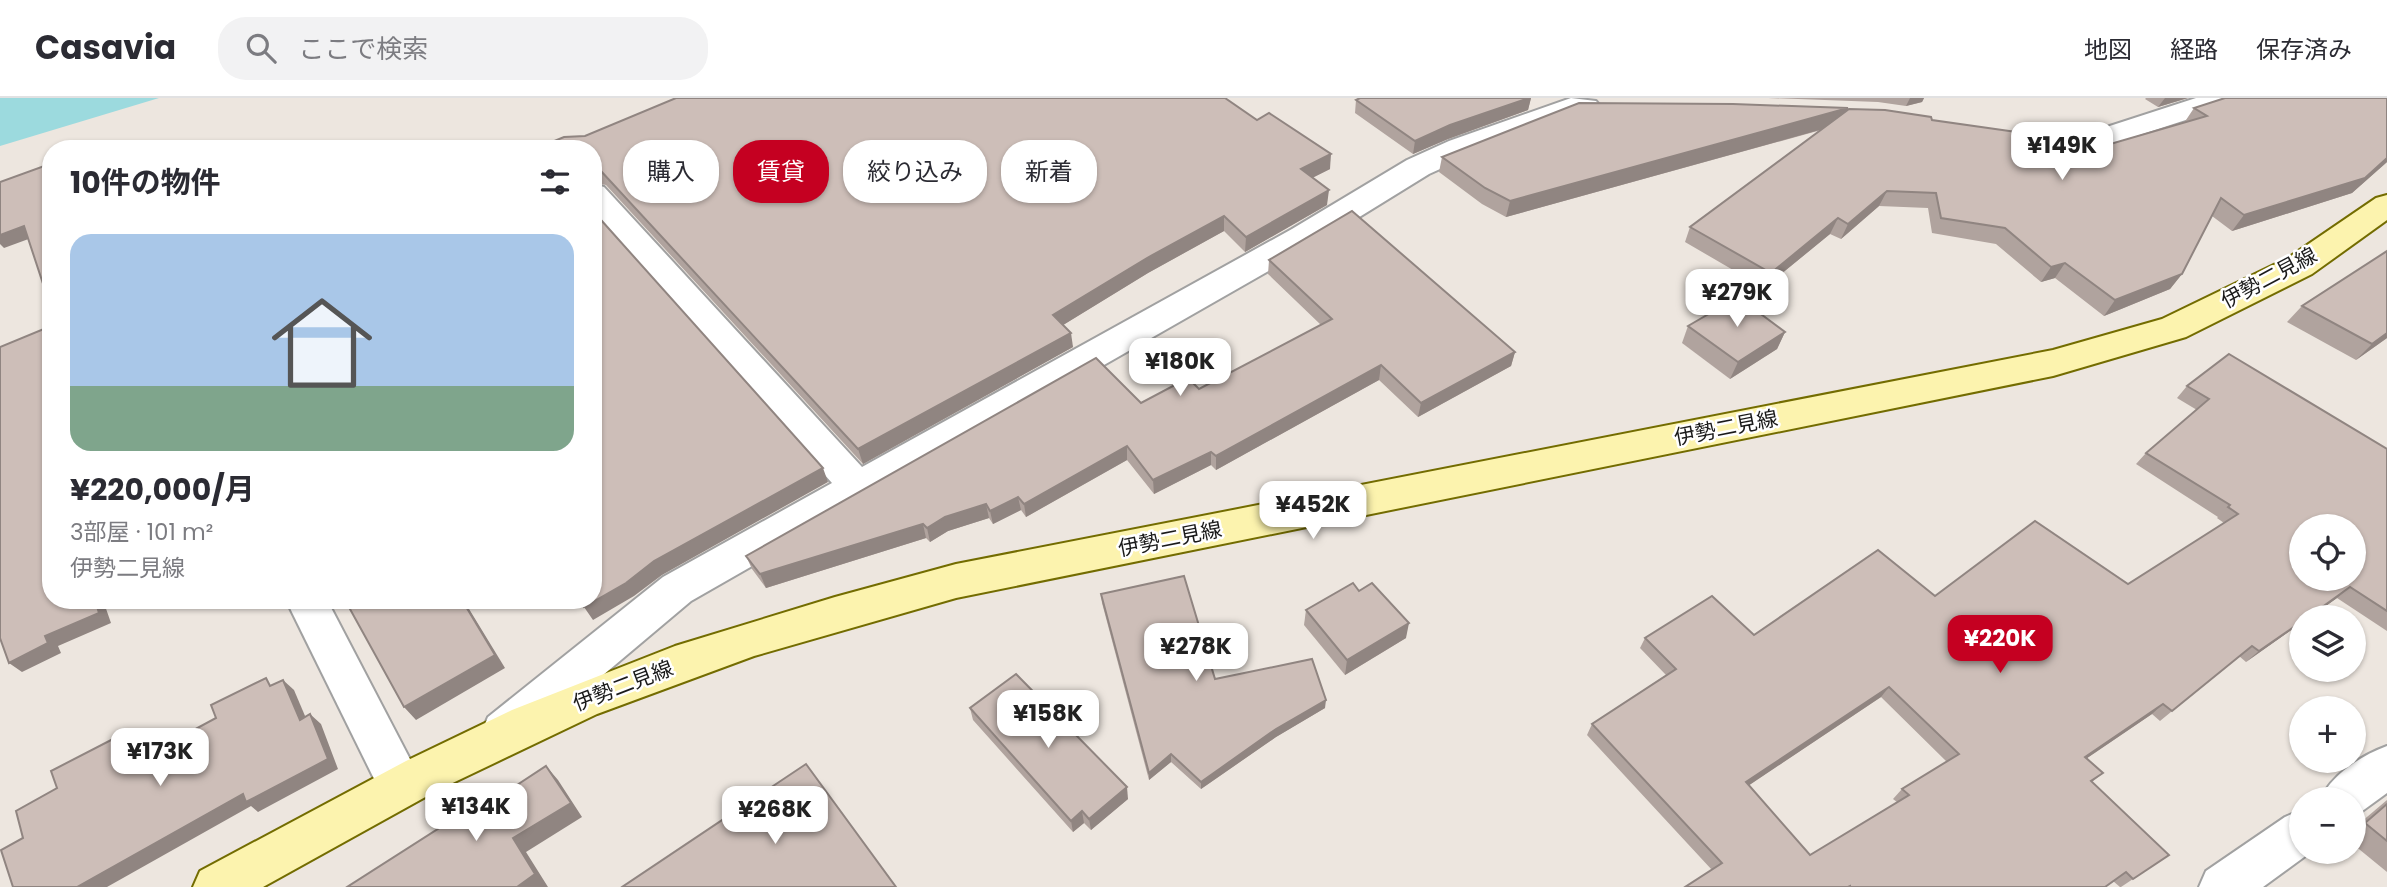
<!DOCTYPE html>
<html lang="ja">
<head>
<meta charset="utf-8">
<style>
	body { margin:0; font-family:Poppins,"Noto Sans JP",sans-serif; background:#f2f2f3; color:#2b2b33; height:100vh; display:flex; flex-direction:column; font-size:26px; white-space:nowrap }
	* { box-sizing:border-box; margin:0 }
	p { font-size:23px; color:#7c7c81 }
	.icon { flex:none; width:38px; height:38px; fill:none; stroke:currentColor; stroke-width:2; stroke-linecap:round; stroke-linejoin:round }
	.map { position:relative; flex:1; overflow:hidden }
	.sheet { position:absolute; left:42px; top:42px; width:560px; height:469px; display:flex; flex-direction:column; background:#fff; border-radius:28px; box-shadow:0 2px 5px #0004 }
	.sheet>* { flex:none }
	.hud { position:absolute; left:623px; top:42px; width:665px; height:63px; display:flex; gap:14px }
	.controls { position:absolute; left:2289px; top:416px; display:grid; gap:14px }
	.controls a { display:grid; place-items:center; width:77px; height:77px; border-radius:50%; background:#fff; box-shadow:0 2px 5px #0004; font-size:35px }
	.price { position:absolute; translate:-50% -60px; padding:0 16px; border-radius:14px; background:#fff; color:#222; font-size:23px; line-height:46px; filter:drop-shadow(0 2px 4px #0008) }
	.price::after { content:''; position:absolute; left:50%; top:42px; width:21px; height:16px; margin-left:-10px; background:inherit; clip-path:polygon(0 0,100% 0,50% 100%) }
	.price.on { background:#c50021; color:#fff }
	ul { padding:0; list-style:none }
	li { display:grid; align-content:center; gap:14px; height:371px; padding:0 28px }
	li span { display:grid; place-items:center; height:217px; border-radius:21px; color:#555 }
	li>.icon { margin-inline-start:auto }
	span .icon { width:126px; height:126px; fill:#fffc; stroke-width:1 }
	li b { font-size:30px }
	h2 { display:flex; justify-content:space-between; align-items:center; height:84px; padding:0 28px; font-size:30px }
	.chip { padding:0 24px; border-radius:28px; background:#fff; box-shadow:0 2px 5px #0004; font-size:24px; line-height:63px }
	.chip.on { background:#c50021; color:#fff }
	header { display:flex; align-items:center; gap:42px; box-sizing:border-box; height:98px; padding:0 35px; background:#fff; border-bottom:2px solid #e1e1e2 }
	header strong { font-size:33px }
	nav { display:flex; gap:38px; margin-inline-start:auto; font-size:24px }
	.search { width:490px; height:63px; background:#f2f2f3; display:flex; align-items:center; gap:18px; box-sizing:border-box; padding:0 24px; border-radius:28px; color:#7c7c81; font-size:26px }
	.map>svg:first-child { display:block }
	.water { fill:#9cdade }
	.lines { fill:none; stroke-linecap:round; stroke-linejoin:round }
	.street-casing { stroke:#a1a1a1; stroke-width:4 }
	.secondary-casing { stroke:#736c00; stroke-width:4 }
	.street { fill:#fff; fill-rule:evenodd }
	.secondary { fill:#fcf3ae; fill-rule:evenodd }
	.wall { fill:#b0a39e; fill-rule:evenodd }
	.shaded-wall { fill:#908581 }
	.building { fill:#cdbeb8; stroke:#908581; stroke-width:2; fill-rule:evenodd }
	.labels { text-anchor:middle; stroke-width:5; stroke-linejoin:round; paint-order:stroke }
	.street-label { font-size:21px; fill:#1a1a1a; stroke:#fff }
</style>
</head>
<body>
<header>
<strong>Casavia</strong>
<div class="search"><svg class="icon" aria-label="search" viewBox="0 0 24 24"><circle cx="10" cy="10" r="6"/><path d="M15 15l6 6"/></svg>ここで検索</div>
<nav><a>地図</a><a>経路</a><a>保存済み</a></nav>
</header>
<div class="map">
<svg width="2387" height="789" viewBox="0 0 2387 789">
	<rect width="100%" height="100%" fill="#ede6df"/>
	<path class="water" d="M0,0H159L0,48Z"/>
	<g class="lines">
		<defs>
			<g id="street">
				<path d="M1571,0L1596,3L1601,9L1596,15L1574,18L1471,57L1429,76L1314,147L691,503L520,647L504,653L488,647L482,633L488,619L663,479L832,385L593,116V86L604,89L862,369L1292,131L1407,62L1449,43Z"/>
				<path d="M2196,0H2240L2235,6L2084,55L2025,45L2021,39L2025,33L2036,30L2082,37Z"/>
				<path d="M286,502H327L424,688L417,703L401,709L385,703Z"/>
				<path d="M2387,648V695L2354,719V702H2320C2331,677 2362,657 2387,648Z"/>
				<path d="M2301,712V754H2311L2263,789H2199L2206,773L2285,719Z"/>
			</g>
			<path id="secondary" d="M2387,97V122L2312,176L2186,239L2053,278L956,500L754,558L597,616L438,692L263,789H193L200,773L406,663L512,612L675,548L835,499L956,466L2053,252L2162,221L2288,160L2376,100Z"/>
		</defs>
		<use href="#street" class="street-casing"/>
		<use href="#secondary" class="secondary-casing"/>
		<use href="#street" class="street"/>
		<use href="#secondary" class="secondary"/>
	</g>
	<g class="wall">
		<path d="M1360,0H1531L1528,12L1448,41L1413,56L1355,15L1356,2Z"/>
		<path d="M1768,0H1924L1922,4L1906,8L1878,4Z"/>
		<path d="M2146,0H2188L2158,9L2145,1Z"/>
		<path d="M2387,0V64L2352,95L2232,133L2212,118L2182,176L2170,191L2104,218L2055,180L2041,184L1996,146L1932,135L1928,110L1879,108L1841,141L1830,136L1764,190L1685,144L1690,129L1821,32L1506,119L1482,106L1439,74L1442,59L1932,22L2107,47L2184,25L2194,10Z"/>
		<path d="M593,51L1330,71L1312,80L1327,107L1245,154L1224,133L1148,175L1063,227L1073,249L863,366L606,87L593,84Z"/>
		<path d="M2387,153V240L2356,262L2287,224L2302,208Z"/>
		<path d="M1269,162L1515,254L1511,268L1418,319L1379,282L1216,372L1211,367L1154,396L1127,362L1026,419L1021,412L993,426L989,420L948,433L930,444L926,440L766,490L752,471L746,458L1141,305L1199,291L1321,227L1268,176Z"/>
		<path d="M1688,228L1785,234L1777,251L1730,281L1682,245Z"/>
		<path d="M2187,288L2387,351V533L2337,500L2309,520H2301V525L2246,564L2239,558L2160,623L2152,616L2087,660L2103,675L2092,684L2169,757L2121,789H2120L2113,783L2105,789H1685L1712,772L1587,637L1592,626L1666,577L1640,550L1645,540L1754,537L1935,498L2128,486L2224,425L2217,420L2218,419L2136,366L2146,355L2197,312L2177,300ZM1881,599L1947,664L1902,691L1893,701L1897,704L1810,757L1749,687Z"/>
		<path d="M1359,493L1406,540L1345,577L1304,527L1306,512Z"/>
		<path d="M1101,496L1215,581L1325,610L1276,639L1201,691L1171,664L1149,682L1102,505Z"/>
		<path d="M970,610L1128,701L1091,732L1084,725L1073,734L973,622Z"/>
		<path d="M2387,702V774L2354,747V730Z"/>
	</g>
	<g class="shaded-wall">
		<path d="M1529,0H1531L1528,12L1448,41L1413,56L1415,43L1450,27Z"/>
		<path d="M1910,0H1924L1922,4L1906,8Z"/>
		<path d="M2165,0H2188L2158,9Z"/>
		<path d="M1848,10L1841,26L1506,119L1510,103Z"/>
		<path d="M1331,56L1330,71L1300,86L1301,71Z"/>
		<path d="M2387,60V64L2352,95L2232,133L2244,117Z"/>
		<path d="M1329,92L1327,107L1245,154L1246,139Z"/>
		<path d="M1887,93L1879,108L1841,141L1848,126Z"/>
		<path d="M1224,118V133L1148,175L1055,232L1053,217L1147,160Z"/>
		<path d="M1838,120L1830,136L1764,190L1771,175Z"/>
		<path d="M24,128L34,139L4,150L0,146V137Z"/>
		<path d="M2065,165L2055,180L2041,184L2051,169Z"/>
		<path d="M2182,176L2170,191L2104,218L2115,202Z"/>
		<path d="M1785,234L1777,251L1730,281L1738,264Z"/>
		<path d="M1071,235L1073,249L863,366L858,351Z"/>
		<path d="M2387,235V240L2356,262L2372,246Z"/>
		<path d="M1515,254L1511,268L1418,319L1421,305Z"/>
		<path d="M1381,267L1379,282L1216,372V358Z"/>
		<path d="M1127,348V362L1026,419L1024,406Z"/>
		<path d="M1211,354V367L1154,396L1153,382Z"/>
		<path d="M823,370L828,384L662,477L634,498L593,522L584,509L654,463Z"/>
		<path d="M1018,399L1021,412L993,426L990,413Z"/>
		<path d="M986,406L989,420L948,433L930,444L927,430L945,419Z"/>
		<path d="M923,426L926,440L766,490L760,476Z"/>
		<path d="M2350,489L2337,500L2309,520H2307Z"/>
		<path d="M95,502H103L111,525L58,548L61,555L22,574L9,565Z"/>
		<path d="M462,502H473L466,506L505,570L416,622L404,609Z"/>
		<path d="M2301,524V525L2246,564L2259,553Z"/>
		<path d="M1409,525L1406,540L1345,577L1347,562Z"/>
		<path d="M283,582L294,592L311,632L300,622Z"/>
		<path d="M1889,589L1881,599L1739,694L1746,684Z"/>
		<path d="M1326,602L1325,610L1276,639L1201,691V684L1276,631Z"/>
		<path d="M2163,606L2152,616L2074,669L2085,659Z"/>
		<path d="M310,616L321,626L338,671L258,714L251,708L107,789H77Z"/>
		<path d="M115,640L128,650L138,679L125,669Z"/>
		<path d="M1171,656V664L1149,682V675Z"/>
		<path d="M546,668L558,682L582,719L526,754L548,789H517L513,740Z"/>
		<path d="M1127,689L1128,701L1091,732L1089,721Z"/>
		<path d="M1082,713L1084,725L1073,734L1071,723Z"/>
	</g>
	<g class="building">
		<path d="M676,0H1225L1257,22L1269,15L1331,56L1301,71L1329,92L1246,139L1224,118L1147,160L1053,217L1071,235L858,351L600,72L593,71V51H535L564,39L585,38Z"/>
		<path d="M1360,0H1529L1450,27L1415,43L1356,2Z"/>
		<path d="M2225,0H2387V60L2365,80L2244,117L2221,100L2182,176L2115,202L2065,165L2051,169L2005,130L1941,120L1936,95L1887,93L1848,126L1838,120L1771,175L1690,129L1849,11L1885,12L1931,19L1932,22L2107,47L2207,18L2194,10Z"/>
		<path d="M1579,5L1733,6L1848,10L1510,103L1485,90L1442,59Z"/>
		<path d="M47,67L51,76V210L24,128L0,137V84Z"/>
		<path d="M593,113L823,370L654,463L626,485L584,509L580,502H593V295L597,293L593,288Z"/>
		<path d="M1352,113L1515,254L1421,305L1381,267L1216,358L1211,354L1153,382L1127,348L1024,406L1018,399L990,413L986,406L945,419L927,430L923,426L760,476L746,458L1096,260L1141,305L1188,280L1199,291L1332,221L1269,162Z"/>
		<path d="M2387,153V235L2372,246L2302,208Z"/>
		<path d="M1738,199L1785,234L1738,264L1688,228Z"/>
		<path d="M51,228V367L47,369L51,378V502H95L99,515L45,538L48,545L9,565L0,540V249Z"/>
		<path d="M2229,256L2387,351V513L2350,489L2307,520H2301V524L2259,553L2252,548L2172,613L2163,606L2085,659L2103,675L2091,683L2169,757L2133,781L2126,774L2105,789H1850V788L1848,789H1685L1722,765L1592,626L1676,571L1645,540L1712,498L1754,537L1878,452L1935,498L2035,423L2128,486L2238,416L2228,409L2230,407L2146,355L2209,301L2187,288ZM2301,429H2354V481H2301ZM1889,589L1959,656L1902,691L1909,697L1810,757L1746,684Z"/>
		<path d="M1184,478L1215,581L1312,561L1326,602L1276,631L1201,684L1171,656L1149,675L1101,496Z"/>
		<path d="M1353,485L1359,493L1372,485L1409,525L1347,562L1306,512Z"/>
		<path d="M345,502H462L495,557L404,609Z"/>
		<path d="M1016,576L1127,689L1089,721L1082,713L1071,723L970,610Z"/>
		<path d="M266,580L270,588L283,582L300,622L310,616L328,661L246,704L243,696L77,789H13L1,752L23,740L16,713L57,690L51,673L115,640L125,669L216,620L211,607Z"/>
		<path d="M806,666L896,789H622Z"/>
		<path d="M546,668L571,705L513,740L535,776L517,789H347L488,699L491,704Z"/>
		<path d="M2387,706V743L2365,725Z"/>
	</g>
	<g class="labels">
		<g class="street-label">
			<text transform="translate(2269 180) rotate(-28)" y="7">伊勢二見線</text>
			<text transform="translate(1726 330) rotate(-11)" y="7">伊勢二見線</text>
			<text transform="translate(1170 441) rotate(-11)" y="7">伊勢二見線</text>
			<text transform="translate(623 588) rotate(-21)" y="7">伊勢二見線</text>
		</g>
	</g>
</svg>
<div class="controls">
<a><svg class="icon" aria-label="locate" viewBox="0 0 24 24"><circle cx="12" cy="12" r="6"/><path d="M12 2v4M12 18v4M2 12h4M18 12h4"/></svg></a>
<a><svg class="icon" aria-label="layers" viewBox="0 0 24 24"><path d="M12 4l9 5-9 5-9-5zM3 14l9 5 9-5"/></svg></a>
<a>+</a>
<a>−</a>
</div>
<b class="price" style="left:2062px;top:84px">¥149K</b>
<b class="price" style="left:1737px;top:231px">¥279K</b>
<b class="price" style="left:1180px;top:300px">¥180K</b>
<b class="price" style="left:1313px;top:443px">¥452K</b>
<b class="price on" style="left:2000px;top:577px">¥220K</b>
<b class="price" style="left:1196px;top:585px">¥278K</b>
<b class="price" style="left:1048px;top:652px">¥158K</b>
<b class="price" style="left:160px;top:690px">¥173K</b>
<b class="price" style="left:476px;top:745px">¥134K</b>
<b class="price" style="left:775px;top:748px">¥268K</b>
<div class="hud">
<a class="chip">購入</a>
<a class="chip on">賃貸</a>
<a class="chip">絞り込み</a>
<a class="chip">新着</a>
</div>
<section class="sheet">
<h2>10件の物件<svg class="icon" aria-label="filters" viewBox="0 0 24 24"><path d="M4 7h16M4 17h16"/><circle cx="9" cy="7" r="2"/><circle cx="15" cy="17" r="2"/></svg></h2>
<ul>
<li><span style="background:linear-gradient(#a9c7e8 70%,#7fa58c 0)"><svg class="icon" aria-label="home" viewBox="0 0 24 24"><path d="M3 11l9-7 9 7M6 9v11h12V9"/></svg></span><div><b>¥220,000/月</b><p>3部屋 · 101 m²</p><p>伊勢二見線</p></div></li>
</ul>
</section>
</div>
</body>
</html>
